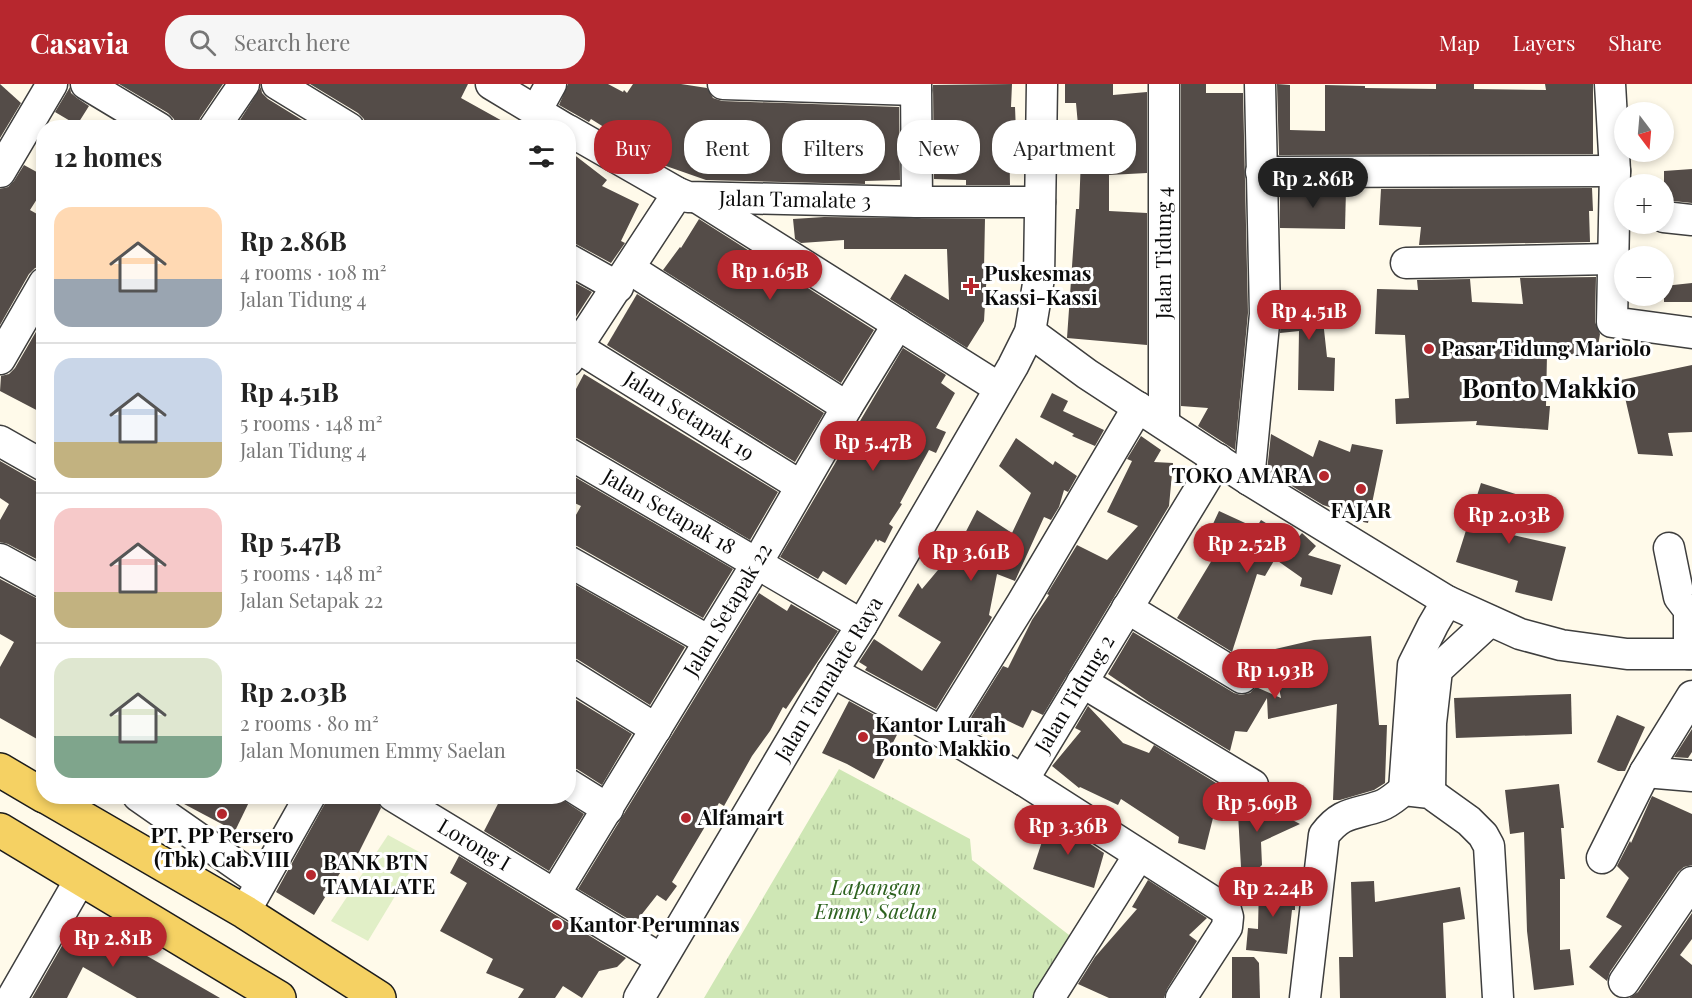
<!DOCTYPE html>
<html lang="en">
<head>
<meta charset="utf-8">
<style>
	body { margin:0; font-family:"Playfair Display",serif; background:#f6f6f6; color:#222; height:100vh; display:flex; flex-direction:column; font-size:22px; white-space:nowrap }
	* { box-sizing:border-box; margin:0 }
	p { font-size:20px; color:#767676 }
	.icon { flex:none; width:33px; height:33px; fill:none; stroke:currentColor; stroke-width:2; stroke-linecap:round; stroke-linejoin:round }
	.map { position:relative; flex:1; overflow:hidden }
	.details { position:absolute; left:36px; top:36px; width:540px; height:684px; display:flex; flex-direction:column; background:#fff; border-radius:24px; box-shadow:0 3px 9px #0003 }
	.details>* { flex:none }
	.banner { position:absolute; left:594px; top:36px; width:570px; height:54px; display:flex; gap:12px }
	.needle { width:39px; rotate:164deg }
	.controls { position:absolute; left:1614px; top:18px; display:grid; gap:12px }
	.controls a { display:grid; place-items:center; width:60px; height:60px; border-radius:50%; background:#fff; box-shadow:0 3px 9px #0003; font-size:30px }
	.price { position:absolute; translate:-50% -51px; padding:0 14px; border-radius:21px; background:#b7272e; color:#fff; font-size:20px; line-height:39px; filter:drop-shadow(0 2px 3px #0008) }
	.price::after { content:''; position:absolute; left:50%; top:36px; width:18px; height:14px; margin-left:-9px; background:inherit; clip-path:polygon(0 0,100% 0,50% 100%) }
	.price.selected { background:#222; color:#fff }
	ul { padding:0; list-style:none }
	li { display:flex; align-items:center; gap:18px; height:150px; padding:0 18px }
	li+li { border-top:2px solid #e0e0e0 }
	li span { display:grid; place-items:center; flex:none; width:168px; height:120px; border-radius:18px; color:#555 }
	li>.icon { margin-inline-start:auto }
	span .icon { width:72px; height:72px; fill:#fffc; stroke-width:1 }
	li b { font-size:26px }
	h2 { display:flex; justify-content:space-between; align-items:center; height:72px; padding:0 18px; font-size:26px }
	.pill { padding:0 21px; border-radius:24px; background:#fff; box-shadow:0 3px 9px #0003; font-size:21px; line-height:54px }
	.pill.selected { background:#b7272e; color:#fff }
	header { display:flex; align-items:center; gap:36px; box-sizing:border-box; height:84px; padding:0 30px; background:#b7272e; color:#fff }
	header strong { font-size:28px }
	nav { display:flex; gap:33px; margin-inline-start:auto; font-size:21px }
	.search { width:420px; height:54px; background:#f6f6f6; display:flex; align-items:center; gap:15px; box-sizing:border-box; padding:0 21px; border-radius:24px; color:#767676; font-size:22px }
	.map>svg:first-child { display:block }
	.park { fill:url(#park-tufts) }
	.pitch { fill:#e1efc7 }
	.building { fill:#544c48 }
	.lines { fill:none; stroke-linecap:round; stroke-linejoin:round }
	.minor-casing { stroke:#3e3e3e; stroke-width:33 }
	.major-casing { stroke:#1c1c1c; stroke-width:36 }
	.minor { stroke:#fff; stroke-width:30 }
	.major { stroke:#f5d163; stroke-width:33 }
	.poi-dot { fill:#b7272e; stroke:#fff; stroke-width:2 }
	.labels { text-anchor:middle; stroke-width:6; stroke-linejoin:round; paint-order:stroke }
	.street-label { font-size:21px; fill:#0b0b0b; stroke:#fff }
	.poi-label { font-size:21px; font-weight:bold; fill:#0b0b0b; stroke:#fff; text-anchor:start }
	.park-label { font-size:21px; font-style:italic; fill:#2c611e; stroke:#fff }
	.district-label { font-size:27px; font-weight:bold; fill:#0b0b0b; stroke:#fff }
</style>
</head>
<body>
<header>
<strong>Casavia</strong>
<div class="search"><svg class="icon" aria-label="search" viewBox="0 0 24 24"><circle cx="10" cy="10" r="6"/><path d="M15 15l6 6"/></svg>Search here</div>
<nav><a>Map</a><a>Layers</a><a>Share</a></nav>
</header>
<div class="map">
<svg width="1692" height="914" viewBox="0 0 1692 914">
	<defs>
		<pattern id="park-tufts" width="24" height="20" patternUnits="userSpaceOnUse" patternTransform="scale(1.5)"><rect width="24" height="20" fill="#cfe7b5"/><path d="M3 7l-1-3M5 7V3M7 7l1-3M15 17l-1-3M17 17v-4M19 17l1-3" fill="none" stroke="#b0c59a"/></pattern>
	</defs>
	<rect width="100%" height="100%" fill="#fffaea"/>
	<path class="park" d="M839,685L970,755L972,776L1082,861L1049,914H704Z"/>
	<path class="pitch" d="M388,751L421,769L368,857L331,837Z"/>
	<g class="building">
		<path d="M0,0L21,19L0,54Z"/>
		<path d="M119,0H223L200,34L197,44H176L174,35L168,29Z"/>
		<path d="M310,0H468L461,14L515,44H366L364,35L358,29Z"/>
		<path d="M568,0H608L623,8L624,6L627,9L633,0H681L707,4L713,14L722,17L899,23L900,96L865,97V100L706,96L666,82L591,35L589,38L559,21Z"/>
		<path d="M1012,0L1011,23H1015L1016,48H1009L1010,101H966V96L934,95L933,1Z"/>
		<path d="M1065,0H1113V11L1147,8V89L1109,91V127L1147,129V261L1067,254L1076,125H1079L1081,74L1076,19H1065Z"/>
		<path d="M1181,0H1206V9H1243L1248,229L1235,366L1198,342L1208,324L1181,322Z"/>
		<path d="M1277,0L1290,1V46L1325,47V1L1365,2V4L1436,5V0H1474V5L1546,6L1545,0H1593V70L1279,71Z"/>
		<path d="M70,3L71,9L77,14L89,22L77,41L55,28Z"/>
		<path d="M261,3L262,9L268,15L315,44H235Z"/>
		<path d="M568,66L607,96L602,102L639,120L621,157L625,159L611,179L576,160L568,158Z"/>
		<path d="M24,81L44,92V104L30,126L44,134V182L35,184L29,190L0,241V105L8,103L14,97Z"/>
		<path d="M1692,85V119L1664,116V87Z"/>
		<path d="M1592,104L1593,127H1589L1590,158L1419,161L1421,143L1379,141L1381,105Z"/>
		<path d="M1280,105H1346L1345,145L1280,144Z"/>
		<path d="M824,133L985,135L984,185L987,186L984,237L967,264L890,215L905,190L949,216L947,165H844V156L801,159L795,155L793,135Z"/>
		<path d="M699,135L874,246L841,299L663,186L680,163L681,164Z"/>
		<path d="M1596,193L1595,238L1600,250L1596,274L1570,270H1547L1546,322H1550L1548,346L1476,341L1477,337L1396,340L1395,315L1409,314L1405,251L1375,250L1377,205L1418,206L1417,196L1470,195L1472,218L1523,220L1520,194Z"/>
		<path d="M568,195L592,208L568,245Z"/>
		<path d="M1692,199V218H1664V202Z"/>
		<path d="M1320,209L1327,273L1335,274L1334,307L1298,306L1299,247L1280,249L1282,213Z"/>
		<path d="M637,210L824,329L795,378L607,261Z"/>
		<path d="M44,234V330L0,307L1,292L9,290L15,284Z"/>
		<path d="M903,264L946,291L941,299L955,309L936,344L946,348L936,369L929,366L900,419L902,420L889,440L893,443L885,459L879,456L878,458L876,455L846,501L823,487L818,495L780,473Z"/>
		<path d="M1692,281V348L1668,349L1673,372L1638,370L1621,296Z"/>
		<path d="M584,290L778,408L750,456L577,354L568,352V320Z"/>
		<path d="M1052,309L1068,317L1063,327L1104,346L1095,362L1072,352L1074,350L1040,333Z"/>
		<path d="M1271,350L1313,373L1319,356L1350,368L1352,360L1383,366L1368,439L1344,434L1337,430L1338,426L1323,421L1267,387Z"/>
		<path d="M1141,352L1161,366L1154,378L1173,379L1169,422L1043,631L1032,626L1023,644L1004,635L981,651L970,635L1003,582L1008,584L1032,536L1049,511L1047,510L1077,461L1107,476L1138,442L1107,428L1132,377L1127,375Z"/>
		<path d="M1016,354L1053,381L1055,377L1077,392L1068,408L1064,406L1059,423L1051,436L1044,433L1015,497L997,490L989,531L992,533L990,537L936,625L865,586L867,583L859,578L874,555L922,587L941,558L898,532L918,499L922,505L959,461L977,426L1012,449L1031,409L999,382Z"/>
		<path d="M0,377L35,397L44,399V479L8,460L0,458V436L9,420L0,414Z"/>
		<path d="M568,389L733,485L703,534L577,462L568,460V445L581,422L568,416Z"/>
		<path d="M1481,399L1525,413L1513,451L1566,463L1552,517L1515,508L1518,497L1456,478Z"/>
		<path d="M1219,427L1256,444L1261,436L1295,457L1302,449L1316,462L1308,471L1341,481L1332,511L1300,502L1302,494L1275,475L1265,492L1257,490L1232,568L1177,534L1212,476L1199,470Z"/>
		<path d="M0,495L36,514L44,516V644L37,655L0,634V583L14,558L0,550Z"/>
		<path d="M571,498L685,563L650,621L577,575L568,573V502Z"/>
		<path d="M759,509L787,527L791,520L838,547L786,625L783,623L770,647L752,672L724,722L719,719L672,798L677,802L666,817L657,811L635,839L578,805Z"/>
		<path d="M1133,548L1234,609L1241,611L1250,609L1256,603L1281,614L1271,566L1314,556L1371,552L1379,641H1387L1385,699L1374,706L1340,716H1333L1337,620L1268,635L1267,614L1247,648L1235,647L1230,667L1149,618L1108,590Z"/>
		<path d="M1571,610L1572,650L1456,654L1454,614Z"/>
		<path d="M568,611L632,650L602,701L577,685L568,683Z"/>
		<path d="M849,617L900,645L874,695L847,680L822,669Z"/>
		<path d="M1088,622L1123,659L1149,669L1154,661L1221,702L1205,766L1178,759L1179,753L1121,715L1118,721L1080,703L1079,704L1052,682L1081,647L1075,644Z"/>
		<path d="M1617,631L1645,643L1625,687H1618L1597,678Z"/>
		<path d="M1692,645V668L1688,674L1674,673Z"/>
		<path d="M1559,700L1564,744H1561L1565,795H1560V866L1570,865L1574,901L1534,906L1527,847L1524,748L1510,750L1505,706Z"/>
		<path d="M169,712H252L235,747Z"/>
		<path d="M329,712H376L381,724L358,770L353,768L314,831L276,808Z"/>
		<path d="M502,712H557L584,730L549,787L484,747Z"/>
		<path d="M1237,712L1245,716L1256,717L1300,740L1261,758L1262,781L1242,801Z"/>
		<path d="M1652,712L1692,730V781L1684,783L1678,788L1610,888L1607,897L1589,883L1622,842L1606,833L1629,794L1617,782L1630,757L1631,759Z"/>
		<path d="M1049,736L1057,738L1104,769L1094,804L1033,785Z"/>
		<path d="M459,772L626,874L617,883L599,887L582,914L563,902L555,914H518L524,905L486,889L493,875L440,847L467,799L450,789Z"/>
		<path d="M1148,796L1207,834L1189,851L1197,857L1167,905L1164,914H1109L1078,900L1095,873L1137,825L1132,823Z"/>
		<path d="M1374,797L1375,818L1460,803L1465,835L1443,839L1446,914H1340L1339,873H1353L1351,798Z"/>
		<path d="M1259,798H1295V826H1292L1287,870L1246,866L1248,844L1258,845Z"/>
		<path d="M1692,829V855L1680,871L1692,881V914H1629L1638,908Z"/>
		<path d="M78,834L102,846L220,914H137L83,883L67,914H32Z"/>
		<path d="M1232,873H1254L1259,879L1260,914H1232Z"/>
	</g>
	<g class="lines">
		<defs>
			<g id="minor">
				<path d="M86,0L159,44"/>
				<path d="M277,0L349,44"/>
				<path d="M491,0L564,44"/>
				<path d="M723,0L916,6"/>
				<path d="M916,0L917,118"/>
				<path d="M1610,0L1615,87L1612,238L1692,249"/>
				<path d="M536,27L551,0"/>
				<path d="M214,44L244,0"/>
				<path d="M568,46L678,109L688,113L917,118H1040"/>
				<path d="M0,88L52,0"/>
				<path d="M1261,88L1615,87"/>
				<path d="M698,114L999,304"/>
				<path d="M1664,133L1692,136"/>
				<path d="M568,175L618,203"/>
				<path d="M1406,179L1612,175"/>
				<path d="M630,185L847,323"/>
				<path d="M1030,248L1087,290L1249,396L1447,517L1520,550L1561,561L1627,570H1692"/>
				<path d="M577,263L801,402"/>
				<path d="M0,275L44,199"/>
				<path d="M568,277L678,109"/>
				<path d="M1164,339V0"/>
				<path d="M0,357L44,382"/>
				<path d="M568,369L862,541"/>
				<path d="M1249,396L1265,230L1260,0"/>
				<path d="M1669,464L1679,513L1689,526V570"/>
				<path d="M0,475L44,499"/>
				<path d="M568,477L709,557"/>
				<path d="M1127,524L1242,594"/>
				<path d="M832,588L942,648L1023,696L1226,826L1228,833L1227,843L1181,914"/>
				<path d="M568,590L656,645"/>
				<path d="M1082,598L1253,701"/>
				<path d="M942,648L1022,519L1138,323"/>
				<path d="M1645,688L1692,692"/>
				<path d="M1023,696L1218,375"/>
				<path d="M568,700L608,725"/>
				<path d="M1404,706L1413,581L1433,541L1447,517"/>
				<path d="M1430,709L1431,639L1437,586L1490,537"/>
				<path d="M138,712L261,798"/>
				<path d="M393,712L661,875"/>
				<path d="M1602,774L1645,688L1692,612"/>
				<path d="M555,810L757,479L847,323L898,240"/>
				<path d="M252,815L310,712"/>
				<path d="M1624,898L1692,798"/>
				<path d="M12,914L81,794"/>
				<path d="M639,914L832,588L862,541L1013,282L1030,248L1039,194L1042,0"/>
				<path d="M1049,914L1139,771"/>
				<path d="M1305,914L1324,751C1342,727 1354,731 1380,722C1389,719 1396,712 1404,706L1430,709L1469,737L1483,751L1489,762L1498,914"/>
			</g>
			<g id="major">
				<path d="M0,686L44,712"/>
				<path d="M45,712L245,828L379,914"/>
				<path d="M0,746L279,914"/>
			</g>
		</defs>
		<use href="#minor" class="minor-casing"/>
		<use href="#major" class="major-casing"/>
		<use href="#minor" class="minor"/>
		<use href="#major" class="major"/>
	</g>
	<g class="poi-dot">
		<path d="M968 193h6v6h6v6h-6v6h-6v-6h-6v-6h6z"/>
		<circle cx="1429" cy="265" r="6"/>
		<circle cx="1324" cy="392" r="6"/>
		<circle cx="1361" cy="405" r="6"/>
		<circle cx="863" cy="653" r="6"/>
		<circle cx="222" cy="730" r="6"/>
		<circle cx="686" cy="734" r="6"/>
		<circle cx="311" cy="791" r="6"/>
		<circle cx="557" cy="841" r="6"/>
	</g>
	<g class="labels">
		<g class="street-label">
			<text transform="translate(795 116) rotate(1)" y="7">Jalan Tamalate 3</text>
			<text transform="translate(1164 169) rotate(-90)" y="7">Jalan Tidung 4</text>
			<text transform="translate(689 332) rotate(32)" y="7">Jalan Setapak 19</text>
			<text transform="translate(669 428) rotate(30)" y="7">Jalan Setapak 18</text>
			<text transform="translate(728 526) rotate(-59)" y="7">Jalan Setapak 22</text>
			<text transform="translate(829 595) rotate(-59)" y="7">Jalan Tamalate Raya</text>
			<text transform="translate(1075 610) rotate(-59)" y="7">Jalan Tidung 2</text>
			<text transform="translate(474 761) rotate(31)" y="7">Lorong I</text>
		</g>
		<g class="poi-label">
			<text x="984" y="197">Puskesmas<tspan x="984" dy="24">Kassi-Kassi</tspan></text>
			<text x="1441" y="272">Pasar Tidung Mariolo</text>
			<text x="1312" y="399" text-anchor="end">TOKO AMARA</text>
			<text x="1361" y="434" text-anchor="middle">FAJAR</text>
			<text x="875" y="648">Kantor Lurah<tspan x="875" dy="24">Bonto Makkio</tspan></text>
			<text x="698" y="741">Alfamart</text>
			<text x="222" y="759" text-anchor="middle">PT. PP Persero<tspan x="222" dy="24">(Tbk) Cab.VIII</tspan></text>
			<text x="323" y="786">BANK BTN<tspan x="323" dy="24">TAMALATE</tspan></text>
			<text x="569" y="848">Kantor Perumnas</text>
		</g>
		<g class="park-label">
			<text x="876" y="811">Lapangan<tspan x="876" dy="24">Emmy Saelan</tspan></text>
		</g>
		<g class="district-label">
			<text x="1549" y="314">Bonto Makkio</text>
		</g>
	</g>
</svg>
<div class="controls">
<a><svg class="needle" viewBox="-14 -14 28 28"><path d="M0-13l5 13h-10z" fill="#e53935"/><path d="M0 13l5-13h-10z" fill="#767676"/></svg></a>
<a>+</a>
<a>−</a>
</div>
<b class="price selected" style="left:1313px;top:125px">Rp 2.86B</b>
<b class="price" style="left:770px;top:217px">Rp 1.65B</b>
<b class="price" style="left:1309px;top:257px">Rp 4.51B</b>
<b class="price" style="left:873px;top:388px">Rp 5.47B</b>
<b class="price" style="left:1509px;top:461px">Rp 2.03B</b>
<b class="price" style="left:1247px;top:490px">Rp 2.52B</b>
<b class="price" style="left:971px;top:498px">Rp 3.61B</b>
<b class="price" style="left:1275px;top:616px">Rp 1.93B</b>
<b class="price" style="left:1257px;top:749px">Rp 5.69B</b>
<b class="price" style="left:1068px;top:772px">Rp 3.36B</b>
<b class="price" style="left:1273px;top:834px">Rp 2.24B</b>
<b class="price" style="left:113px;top:884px">Rp 2.81B</b>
<div class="banner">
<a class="pill selected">Buy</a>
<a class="pill">Rent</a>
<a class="pill">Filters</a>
<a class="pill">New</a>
<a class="pill">Apartment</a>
</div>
<section class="details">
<h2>12 homes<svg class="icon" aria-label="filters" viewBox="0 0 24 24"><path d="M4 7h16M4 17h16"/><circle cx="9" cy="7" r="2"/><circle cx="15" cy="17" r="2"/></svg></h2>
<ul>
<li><span style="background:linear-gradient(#ffd9b3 60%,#9aa5b1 0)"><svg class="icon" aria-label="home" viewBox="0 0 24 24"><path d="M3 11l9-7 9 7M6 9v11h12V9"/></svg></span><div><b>Rp 2.86B</b><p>4 rooms · 108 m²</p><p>Jalan Tidung 4</p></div></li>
<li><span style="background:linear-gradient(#c9d6e8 70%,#c2b280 0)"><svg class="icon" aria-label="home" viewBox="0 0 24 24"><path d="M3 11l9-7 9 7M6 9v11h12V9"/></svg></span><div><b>Rp 4.51B</b><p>5 rooms · 148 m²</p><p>Jalan Tidung 4</p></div></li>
<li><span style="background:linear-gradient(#f6c9c9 70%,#c2b280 0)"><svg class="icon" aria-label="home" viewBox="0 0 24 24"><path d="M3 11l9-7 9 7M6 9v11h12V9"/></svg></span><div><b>Rp 5.47B</b><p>5 rooms · 148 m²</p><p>Jalan Setapak 22</p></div></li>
<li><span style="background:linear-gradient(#dfe7d0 65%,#7fa58c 0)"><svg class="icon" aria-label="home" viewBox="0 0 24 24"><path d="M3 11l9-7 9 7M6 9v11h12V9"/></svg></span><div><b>Rp 2.03B</b><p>2 rooms · 80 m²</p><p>Jalan Monumen Emmy Saelan</p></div></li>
</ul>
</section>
</div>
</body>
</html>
